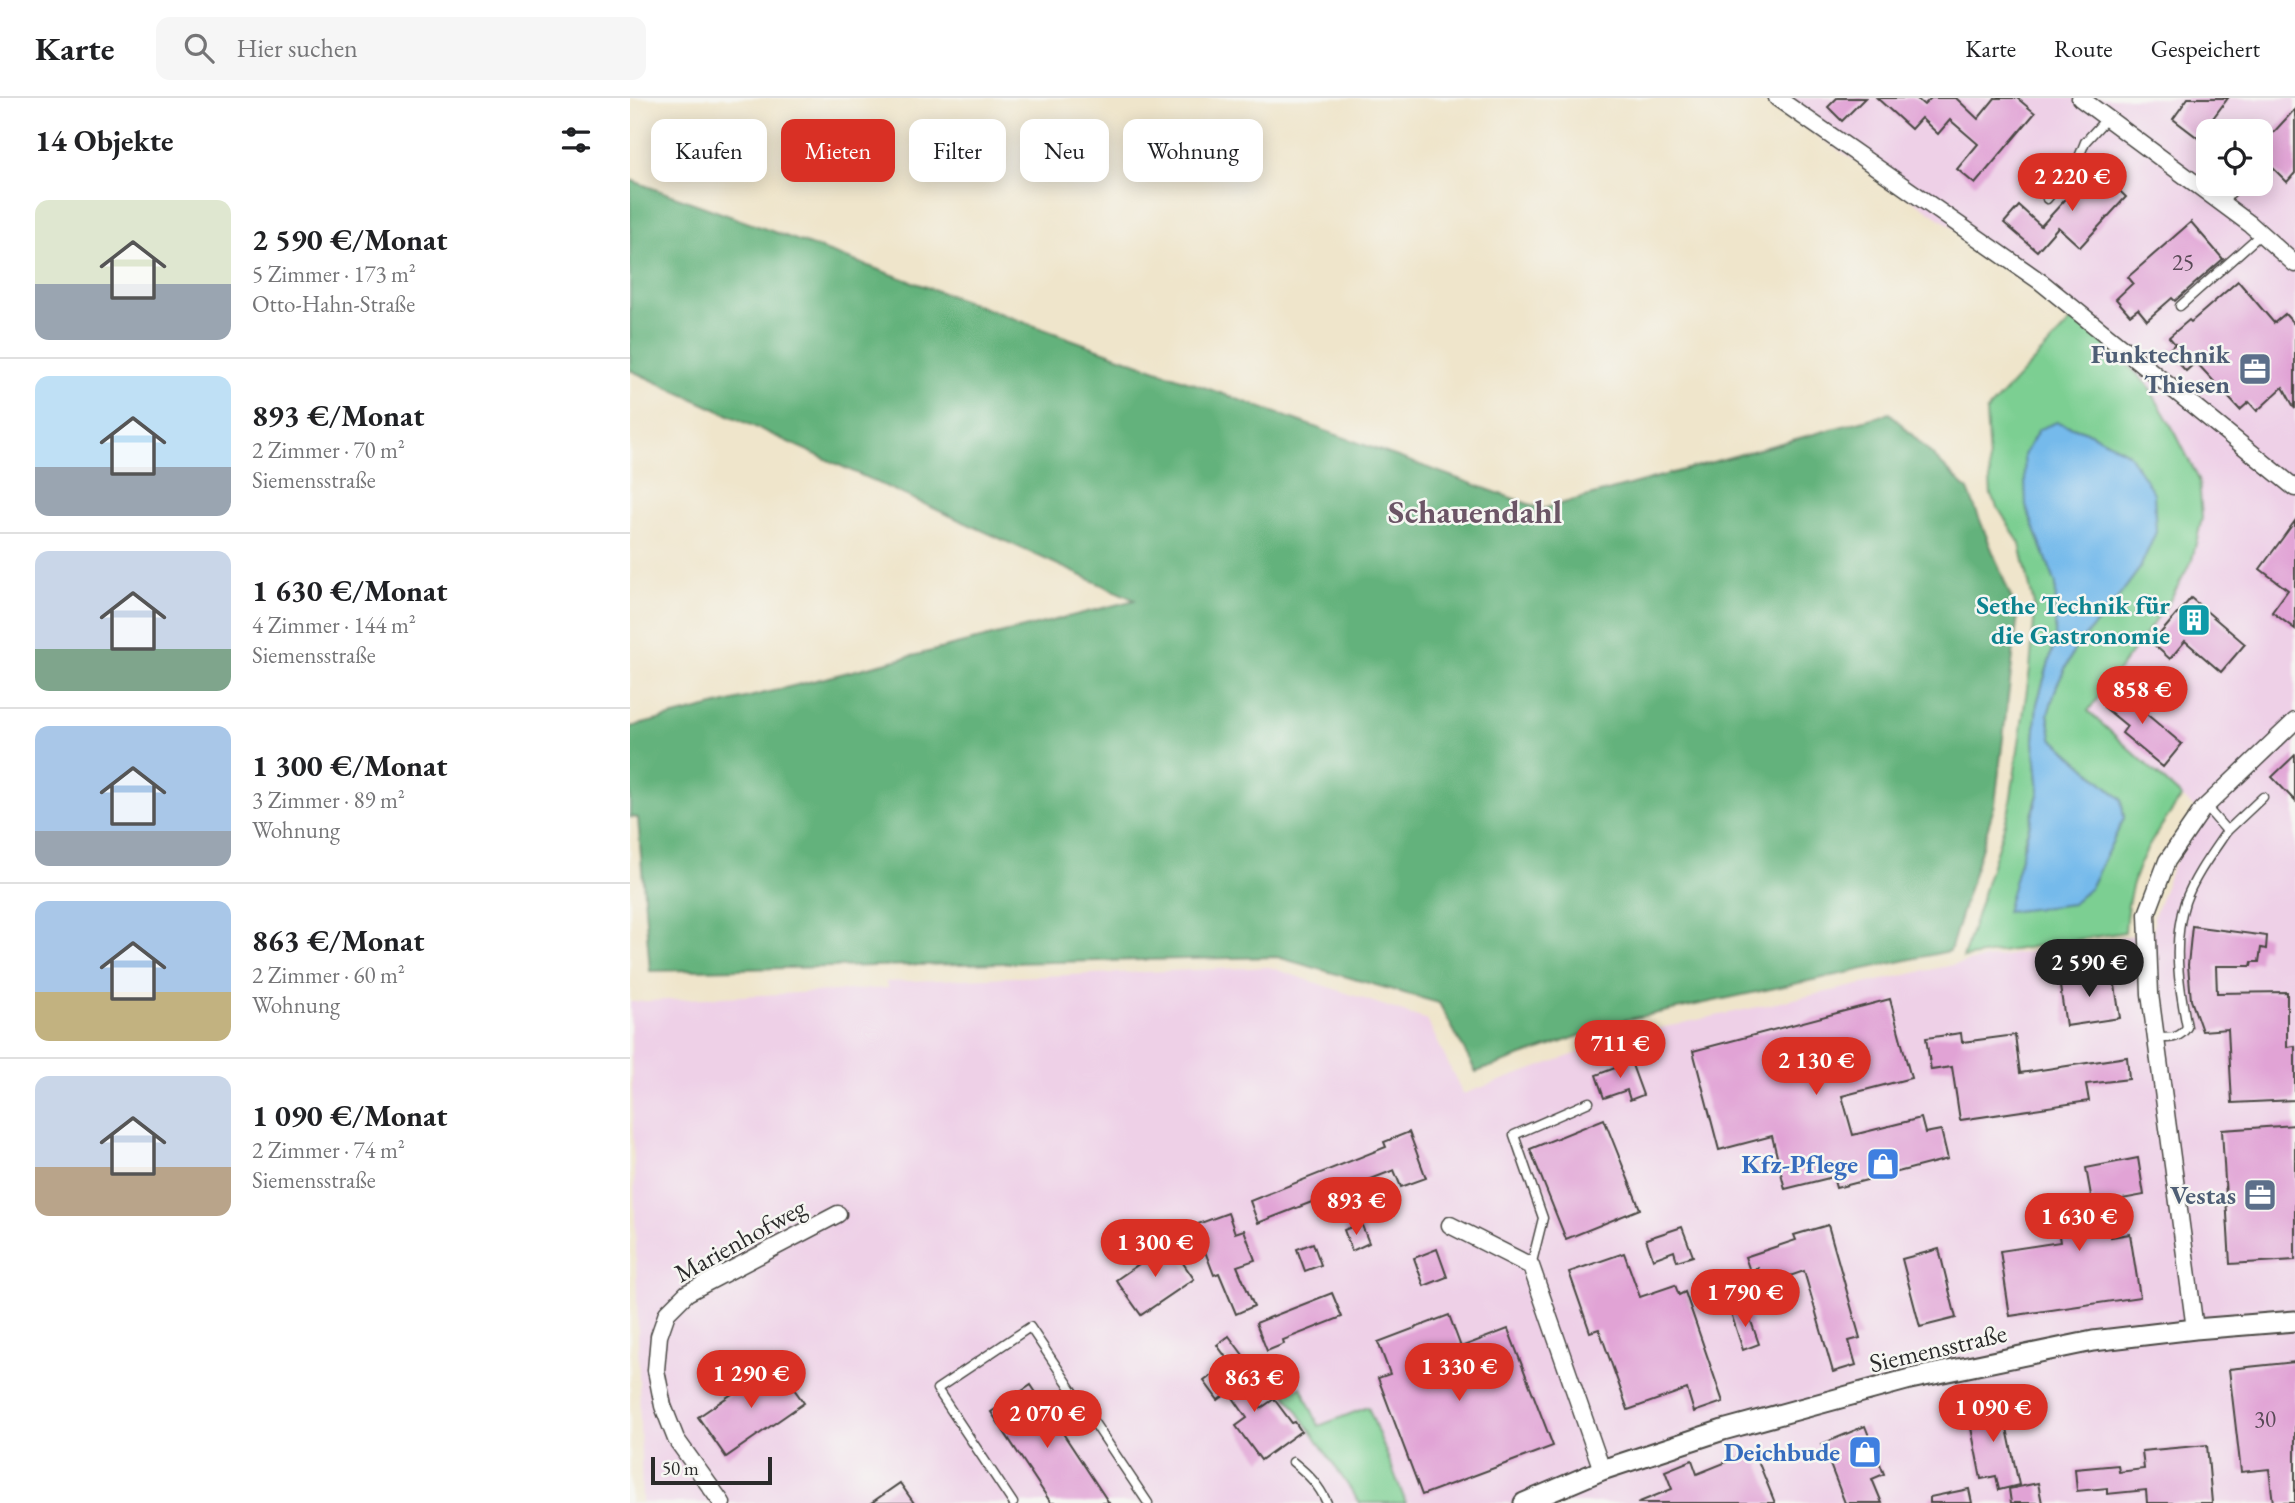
<!DOCTYPE html>
<html lang="de">
<head>
<meta charset="utf-8">
<style>
	body { margin:0; font-family:"EB Garamond",serif; background:#f6f6f6; color:#202124; height:100vh; display:flex; flex-direction:column; font-size:26px; white-space:nowrap }
	* { box-sizing:border-box; margin:0 }
	p { font-size:23px; color:#757577 }
	.icon { flex:none; width:38px; height:38px; fill:none; stroke:currentColor; stroke-width:2; stroke-linecap:round; stroke-linejoin:round }
	.map { position:relative; flex:1; overflow:hidden }
	.drawer { display:flex; flex-direction:column; background:#fff; width:630px }
	.drawer>* { flex:none }
	.top-card { position:absolute; left:21px; top:21px; width:665px; height:63px; display:flex; gap:14px }
	.fabs { position:absolute; left:1566px; top:21px; display:grid; gap:14px }
	.fabs a { display:grid; place-items:center; width:77px; height:77px; border-radius:14px; background:#fff; box-shadow:0 4px 18px #0003; font-size:35px }
	.scale { position:absolute; left:21px; bottom:18px; width:121px; box-sizing:border-box; padding-left:7px; border:4px solid #2b2b2b; border-top:0; font-size:19px; line-height:24px; white-space:nowrap; color:#2b2b2b; -webkit-text-stroke:5px #f6f6f2; paint-order:stroke }
	.price { position:absolute; translate:-50% -60px; padding:0 16px; border-radius:24px; background:#d93025; color:#fff; font-size:23px; line-height:46px; filter:drop-shadow(0 2px 4px #0008) }
	.price::after { content:''; position:absolute; left:50%; top:42px; width:21px; height:16px; margin-left:-10px; background:inherit; clip-path:polygon(0 0,100% 0,50% 100%) }
	.price.on { background:#222; color:#fff }
	ul { padding:0; list-style:none }
	li { display:flex; align-items:center; gap:21px; height:175px; padding:0 35px }
	li+li { border-top:2px solid #e0e0e0 }
	li span { display:grid; place-items:center; flex:none; width:196px; height:140px; border-radius:14px; color:#555 }
	li>.icon { margin-inline-start:auto }
	span .icon { width:84px; height:84px; fill:#fffc; stroke-width:1 }
	li b { font-size:30px }
	h2 { display:flex; justify-content:space-between; align-items:center; height:84px; padding:0 35px; font-size:30px }
	.tag { padding:0 24px; border-radius:14px; background:#fff; box-shadow:0 4px 18px #0003; font-size:24px; line-height:63px }
	.tag.on { background:#d93025; color:#fff }
	header { display:flex; align-items:center; gap:42px; box-sizing:border-box; height:98px; padding:0 35px; background:#fff; border-bottom:2px solid #e0e0e0 }
	header strong { font-size:33px }
	nav { display:flex; gap:38px; margin-inline-start:auto; font-size:24px }
	.search { width:490px; height:63px; background:#f6f6f6; display:flex; align-items:center; gap:18px; box-sizing:border-box; padding:0 24px; border-radius:14px; color:#757577; font-size:26px }
	main { display:flex; flex:1; min-height:0 }
	.map>svg:first-child { display:block }
	.built { fill:#eed0e7; fill-rule:evenodd }
	.green { fill:#7bcf92; stroke:#537d5e; stroke-width:2; fill-rule:evenodd }
	.forest { fill:#64b27c; stroke:#486e54; stroke-width:2 }
	.water { fill:#74baeb; stroke:#50728b; stroke-width:2 }
	.building { fill:#e1a3d5 }
	.lines { fill:none; stroke-linecap:round; stroke-linejoin:round }
	.service-casing { stroke:#484743; stroke-width:11 }
	.minor-casing { stroke:#484743; stroke-width:19 }
	.tertiary-casing { stroke:#484743; stroke-width:23 }
	.service { stroke:#fff; stroke-width:8 }
	.minor { stroke:#fff; stroke-width:16 }
	.tertiary { stroke:#fff; stroke-width:19 }
	.labels { text-anchor:middle; stroke-width:5; stroke-linejoin:round; paint-order:stroke }
	.number-label { font-size:23px; fill:#584956 }
	.service-label { font-size:26px; font-weight:bold; fill:#4e5e75; stroke:#f6f6f2; text-anchor:end }
	.culture-label { font-size:26px; font-weight:bold; fill:#0d838f; stroke:#f6f6f2; text-anchor:end }
	.shop-label { font-size:26px; font-weight:bold; fill:#366cbe; stroke:#f6f6f2; text-anchor:end }
	.street-label { font-size:26px; fill:#2b2b2b; stroke:#f6f6f2 }
	.district-label { font-size:33px; font-weight:bold; fill:#6b5566; stroke:#f6f6f2 }
</style>
</head>
<body>
<header>
<strong>Karte</strong>
<div class="search"><svg class="icon" aria-label="search" viewBox="0 0 24 24"><circle cx="10" cy="10" r="6"/><path d="M15 15l6 6"/></svg>Hier suchen</div>
<nav><a>Karte</a><a>Route</a><a>Gespeichert</a></nav>
</header>
<main>
<section class="drawer">
<h2>14 Objekte<svg class="icon" aria-label="filters" viewBox="0 0 24 24"><path d="M4 7h16M4 17h16"/><circle cx="9" cy="7" r="2"/><circle cx="15" cy="17" r="2"/></svg></h2>
<ul>
<li><span style="background:linear-gradient(#dfe7d0 60%,#9aa5b1 0)"><svg class="icon" aria-label="home" viewBox="0 0 24 24"><path d="M3 11l9-7 9 7M6 9v11h12V9"/></svg></span><div><b>2 590 €/Monat</b><p>5 Zimmer · 173 m²</p><p>Otto-Hahn-Straße</p></div></li>
<li><span style="background:linear-gradient(#bfe0f5 65%,#9aa5b1 0)"><svg class="icon" aria-label="home" viewBox="0 0 24 24"><path d="M3 11l9-7 9 7M6 9v11h12V9"/></svg></span><div><b>893 €/Monat</b><p>2 Zimmer · 70 m²</p><p>Siemensstraße</p></div></li>
<li><span style="background:linear-gradient(#c9d6e8 70%,#7fa58c 0)"><svg class="icon" aria-label="home" viewBox="0 0 24 24"><path d="M3 11l9-7 9 7M6 9v11h12V9"/></svg></span><div><b>1 630 €/Monat</b><p>4 Zimmer · 144 m²</p><p>Siemensstraße</p></div></li>
<li><span style="background:linear-gradient(#a9c7e8 75%,#9aa5b1 0)"><svg class="icon" aria-label="home" viewBox="0 0 24 24"><path d="M3 11l9-7 9 7M6 9v11h12V9"/></svg></span><div><b>1 300 €/Monat</b><p>3 Zimmer · 89 m²</p><p>Wohnung</p></div></li>
<li><span style="background:linear-gradient(#a9c7e8 65%,#c2b280 0)"><svg class="icon" aria-label="home" viewBox="0 0 24 24"><path d="M3 11l9-7 9 7M6 9v11h12V9"/></svg></span><div><b>863 €/Monat</b><p>2 Zimmer · 60 m²</p><p>Wohnung</p></div></li>
<li><span style="background:linear-gradient(#c9d6e8 65%,#b9a48a 0)"><svg class="icon" aria-label="home" viewBox="0 0 24 24"><path d="M3 11l9-7 9 7M6 9v11h12V9"/></svg></span><div><b>1 090 €/Monat</b><p>2 Zimmer · 74 m²</p><p>Siemensstraße</p></div></li>
</ul>
</section>
<div class="map">
<svg width="1665" height="1405" viewBox="0 0 1665 1405">
	<rect width="100%" height="100%" fill="#f6f6f2"/>
	<filter id="ink" filterUnits="userSpaceOnUse"><feTurbulence type="fractalNoise" baseFrequency=".0143" numOctaves="2"/><feDisplacementMap in="SourceGraphic" scale="14" xChannelSelector="R" yChannelSelector="G"/><feConvolveMatrix kernelMatrix="1 2 1 2 8 2 1 2 1" color-interpolation-filters="sRGB"/></filter>
	<filter id="wash" filterUnits="userSpaceOnUse"><feTurbulence type="fractalNoise" baseFrequency=".00686" numOctaves="4" result="noise"/><feDisplacementMap in="SourceGraphic" scale="28" xChannelSelector="R" yChannelSelector="G"/><feGaussianBlur stdDeviation="1.57" result="paint"/><feColorMatrix in="noise" values="0 0 0 0 0 0 0 0 0 0 0 0 0 0 0 0 0 1.4 0 .05"/><feComposite in="paint" operator="in"/></filter>
	<g filter="url(#wash)">
		<rect width="100%" height="100%" fill="#efe5cb"/>
		<path class="built" d="M1156,0H1665V1405H12L0,904L259,890L255,884L639,869L797,922L833,996L1002,936L1336,864L1524,834V818L1543,767L1574,719L1458,613L1539,504L1562,462L1517,286L1408,187L1159,18ZM1578,33H1631V86H1578Z"/>
		<g class="green">
			<path d="M1447,217L1517,286L1546,336L1569,382L1572,420L1562,462L1539,504L1458,613L1552,699C1518,745 1498,775 1495,834L1333,860L1379,712L1400,571L1405,511L1390,446L1361,398L1356,314ZM1427,324L1460,335L1498,355L1510,470L1481,509L1446,548L1427,587L1418,616L1422,640L1491,701L1494,720L1460,790L1393,748L1409,693L1404,643L1407,606L1425,543L1426,486L1396,408Z"/>
			<path d="M671,1289L689,1328L738,1309L776,1405H730L655,1295Z"/>
		</g>
		<path class="forest" d="M0,82L912,411L1260,315L1338,392L1388,517L1365,706L1320,853L995,922L846,974L809,905L647,859L20,873L8,720L0,719V629L505,502L0,272Z"/>
		<path class="water" d="M1427,324L1460,335L1498,355L1524,395L1526,434L1510,470L1481,509L1446,548L1427,587L1418,616L1422,640L1491,701L1494,720L1460,790L1442,806L1376,814L1409,693L1404,643L1407,606L1425,543L1426,486L1396,408L1394,357L1409,331Z"/>
		<g id="blocks">
			<g class="building">
				<path d="M1207,0H1235L1212,23L1198,9Z"/>
				<path d="M1247,0H1286L1294,7L1301,0H1326L1348,21L1365,0H1387L1405,15L1345,86L1327,71L1348,46L1320,22L1308,36L1291,20L1281,31Z"/>
				<path d="M1558,0H1598L1568,40L1543,21Z"/>
				<path d="M1665,11V75L1657,84L1631,58V48Z"/>
				<path d="M1465,69L1496,99L1450,149L1428,129L1407,153L1374,125L1389,108L1411,128Z"/>
				<path d="M1561,124L1593,161L1545,203L1542,200L1517,222L1508,211L1500,217L1486,201L1503,185L1498,179Z"/>
				<path d="M1608,183L1644,225L1655,216L1665,227V311L1653,289L1627,313L1619,304L1610,312L1566,264L1556,273L1537,253L1545,246L1539,239L1559,222L1561,224Z"/>
				<path d="M1665,423V531L1642,514L1658,492L1630,471Z"/>
				<path d="M1561,500L1615,546L1591,574L1555,543L1540,561L1522,545Z"/>
				<path d="M1494,585L1520,607L1514,614L1552,646L1533,669L1492,635L1497,628L1474,609Z"/>
				<path d="M1665,657V703L1642,679Z"/>
				<path d="M1562,828L1637,838L1636,851L1631,850L1629,864H1622L1621,868H1586L1587,895L1657,894V949L1665,948V1002L1602,1005L1598,931L1572,933L1561,902L1558,867Z"/>
				<path d="M1483,874L1490,920L1436,928L1429,882Z"/>
				<path d="M1260,901L1281,980L1212,998L1223,1037L1291,1020L1295,1035L1311,1032L1318,1061L1206,1090L1203,1079L1155,1091L1142,1038L1089,1052L1063,953Z"/>
				<path d="M1331,935L1332,944L1385,937L1390,975L1497,959L1499,981L1456,986L1459,1003L1330,1022L1322,969L1301,972L1296,940Z"/>
				<path d="M998,956L1013,997L1000,1002L997,992L974,1000L966,977L988,969L985,960Z"/>
				<path d="M974,1021L1010,1111L936,1141L900,1051Z"/>
				<path d="M1665,1027V1162L1600,1166L1592,1032Z"/>
				<path d="M779,1034L796,1080L771,1089L764,1072L628,1125L620,1103L756,1049L754,1044Z"/>
				<path d="M1508,1060L1514,1097L1476,1104L1481,1139L1500,1136L1510,1199L1380,1218L1370,1153L1430,1144L1426,1120L1464,1114L1456,1070Z"/>
				<path d="M598,1115L605,1135L614,1132L625,1162L607,1168L624,1208L606,1216L589,1175L584,1177L565,1127Z"/>
				<path d="M731,1125L739,1145L722,1153L714,1132Z"/>
				<path d="M1198,1127L1230,1240L1219,1243L1226,1267L1203,1274L1174,1173L1134,1187L1128,1170L1120,1173L1115,1159L1166,1142L1164,1137Z"/>
				<path d="M1052,1129L1063,1158L1047,1163L1044,1153L1023,1161L1016,1141Z"/>
				<path d="M539,1145L564,1181L511,1217L486,1182Z"/>
				<path d="M683,1145L691,1167L675,1173L667,1151Z"/>
				<path d="M807,1151L817,1179L794,1188L784,1160Z"/>
				<path d="M1309,1151L1326,1220L1290,1229L1272,1161Z"/>
				<path d="M994,1155L1010,1199L1045,1187L1049,1197L1055,1194L1093,1304L1064,1314L1057,1291L998,1312L969,1231L960,1234L939,1174Z"/>
				<path d="M702,1195L712,1219L653,1242L654,1246L637,1253L626,1225Z"/>
				<path d="M1116,1209L1129,1246L1113,1252L1101,1215Z"/>
				<path d="M819,1217L831,1249L878,1231L923,1348L792,1397L748,1280L760,1276L748,1244Z"/>
				<path d="M599,1238L616,1261L604,1270L587,1247Z"/>
				<path d="M1665,1264V1405H1643L1639,1371L1611,1374L1599,1271Z"/>
				<path d="M599,1265L631,1310L644,1301L662,1325L665,1324L671,1333L631,1362L606,1328L617,1320L599,1294L588,1302L574,1283Z"/>
				<path d="M146,1266L174,1305L96,1359L68,1319Z"/>
				<path d="M401,1287L479,1405H421L361,1314Z"/>
				<path d="M1371,1302L1389,1387L1369,1392L1366,1378L1351,1381L1337,1309Z"/>
				<path d="M1235,1328L1254,1376L1242,1381L1252,1405H1215L1192,1346Z"/>
				<path d="M1577,1347L1582,1405H1517L1516,1392L1477,1396V1390L1447,1393L1445,1371L1488,1367L1489,1374L1514,1371L1512,1353Z"/>
				<path d="M1124,1353L1145,1405H1007L1042,1391L1035,1373L1062,1362L1067,1376Z"/>
				<path d="M270,1385L284,1405H241Z"/>
				<path d="M1408,1385L1412,1405H1381L1379,1391Z"/>
				<path d="M1339,1391L1342,1405H1300V1399Z"/>
			</g>
		</g>
	</g>
	<g filter="url(#ink)">
		<use href="#blocks" fill-opacity="0" stroke="#484743" stroke-width="2"/>
		<g class="lines">
			<defs>
				<g id="service">
					<path d="M1417,101L1447,64L1455,44L1477,20"/>
					<path d="M1592,105L1609,86"/>
					<path d="M1550,208L1631,136"/>
					<path d="M1597,733L1633,699"/>
					<path d="M1527,940C1540,940 1550,941 1557,929C1549,889 1542,844 1555,804C1564,779 1582,755 1597,733L1576,709"/>
					<path d="M901,1168L913,1120L884,1037L959,1004"/>
					<path d="M663,1364C678,1376 689,1387 697,1405"/>
					<path d="M383,1405L307,1291L400,1229L518,1405"/>
				</g>
				<g id="minor">
					<path d="M1147,0L1411,184L1665,390"/>
					<path d="M1450,0L1620,126L1665,166"/>
					<path d="M820,1127L901,1168L972,1372"/>
					<path d="M1565,1231L1520,896L1517,816L1537,763L1572,712L1665,623"/>
					<path d="M92,1405L46,1341L33,1308L26,1272L29,1238L37,1215L57,1195L208,1116"/>
				</g>
				<path id="tertiary" d="M894,1405L972,1372L1093,1332L1280,1281L1463,1243L1565,1231L1665,1223"/>
			</defs>
			<use href="#service" class="service-casing"/>
			<use href="#minor" class="minor-casing"/>
			<use href="#tertiary" class="tertiary-casing"/>
			<use href="#service" class="service"/>
			<use href="#minor" class="minor"/>
			<use href="#tertiary" class="tertiary"/>
		</g>
	</g>
	<defs>
		<symbol id="office-square" viewBox="-11 -11 22 22"><rect x="-9" y="-9" width="18" height="18" rx="4" fill="#5c6f8a" stroke="#f6f6f2"/><path d="M-6-3h4V-5.5h4V-3h4V5H-6ZM-1-4.5V-3h2v-1.5ZM-6 0V1H6V0Z" fill="#fff"/></symbol>
		<symbol id="building-square" viewBox="-11 -11 22 22"><rect x="-9" y="-9" width="18" height="18" rx="4" fill="#0f9aa8" stroke="#f6f6f2"/><path d="M-4-6H4V6H1V3H-1V6H-4ZM-2.5-4.3h1.7v1.8h-1.7ZM.8-4.3h1.7v1.8H.8ZM-2.5-1h1.7V.8h-1.7ZM.8-1h1.7V.8H.8Z" fill="#fff"/></symbol>
		<symbol id="shop-square" viewBox="-11 -11 22 22"><rect x="-9" y="-9" width="18" height="18" rx="4" fill="#3f7fe0" stroke="#f6f6f2"/><path d="M-5-2.5h2.3a2.7 3.5 0 0 1 5.4 0H5L5.5 6h-11ZM-1.5-2.5h3a1.5 2.3 0 0 0-3 0Z" fill="#fff"/></symbol>
	</defs>
	<g fill-rule="evenodd">
		<use href="#office-square" x="1606" y="252" width="38" height="38"/>
		<use href="#building-square" x="1545" y="503" width="38" height="38"/>
		<use href="#shop-square" x="1234" y="1047" width="38" height="38"/>
		<use href="#office-square" x="1611" y="1078" width="38" height="38"/>
		<use href="#shop-square" x="1216" y="1335" width="38" height="38"/>
	</g>
	<g class="labels">
		<g class="number-label">
			<text x="1553" y="172">25</text>
			<text x="1635" y="1329">30</text>
		</g>
		<g class="service-label">
			<text x="1600" y="265">Funktechnik<tspan x="1600" dy="30">Thiesen</tspan></text>
			<text x="1606" y="1106">Vestas</text>
		</g>
		<g class="culture-label">
			<text x="1540" y="516">Sethe Technik für<tspan x="1540" dy="30">die Gastronomie</tspan></text>
		</g>
		<g class="shop-label">
			<text x="1228" y="1075">Kfz-Pflege</text>
			<text x="1210" y="1363">Deichbude</text>
		</g>
		<g class="street-label">
			<text transform="translate(110 1142) rotate(-29)" y="9">Marienhofweg</text>
			<text transform="translate(1308 1250) rotate(-13)" y="9">Siemensstraße</text>
		</g>
		<g class="district-label">
			<text x="845" y="425">Schauendahl</text>
		</g>
	</g>
</svg>
<div class="fabs">
<a><svg class="icon" aria-label="locate" viewBox="0 0 24 24"><circle cx="12" cy="12" r="6"/><path d="M12 2v4M12 18v4M2 12h4M18 12h4"/></svg></a>
</div>
<div class="scale">50 m</div>
<b class="price" style="left:1442px;top:115px">2 220 €</b>
<b class="price" style="left:1512px;top:628px">858 €</b>
<b class="price on" style="left:1459px;top:901px">2 590 €</b>
<b class="price" style="left:990px;top:982px">711 €</b>
<b class="price" style="left:1186px;top:999px">2 130 €</b>
<b class="price" style="left:726px;top:1139px">893 €</b>
<b class="price" style="left:1449px;top:1155px">1 630 €</b>
<b class="price" style="left:525px;top:1181px">1 300 €</b>
<b class="price" style="left:1115px;top:1231px">1 790 €</b>
<b class="price" style="left:829px;top:1305px">1 330 €</b>
<b class="price" style="left:121px;top:1312px">1 290 €</b>
<b class="price" style="left:624px;top:1316px">863 €</b>
<b class="price" style="left:1363px;top:1346px">1 090 €</b>
<b class="price" style="left:417px;top:1352px">2 070 €</b>
<div class="top-card">
<a class="tag">Kaufen</a>
<a class="tag on">Mieten</a>
<a class="tag">Filter</a>
<a class="tag">Neu</a>
<a class="tag">Wohnung</a>
</div>
</div>
</main>
</body>
</html>
